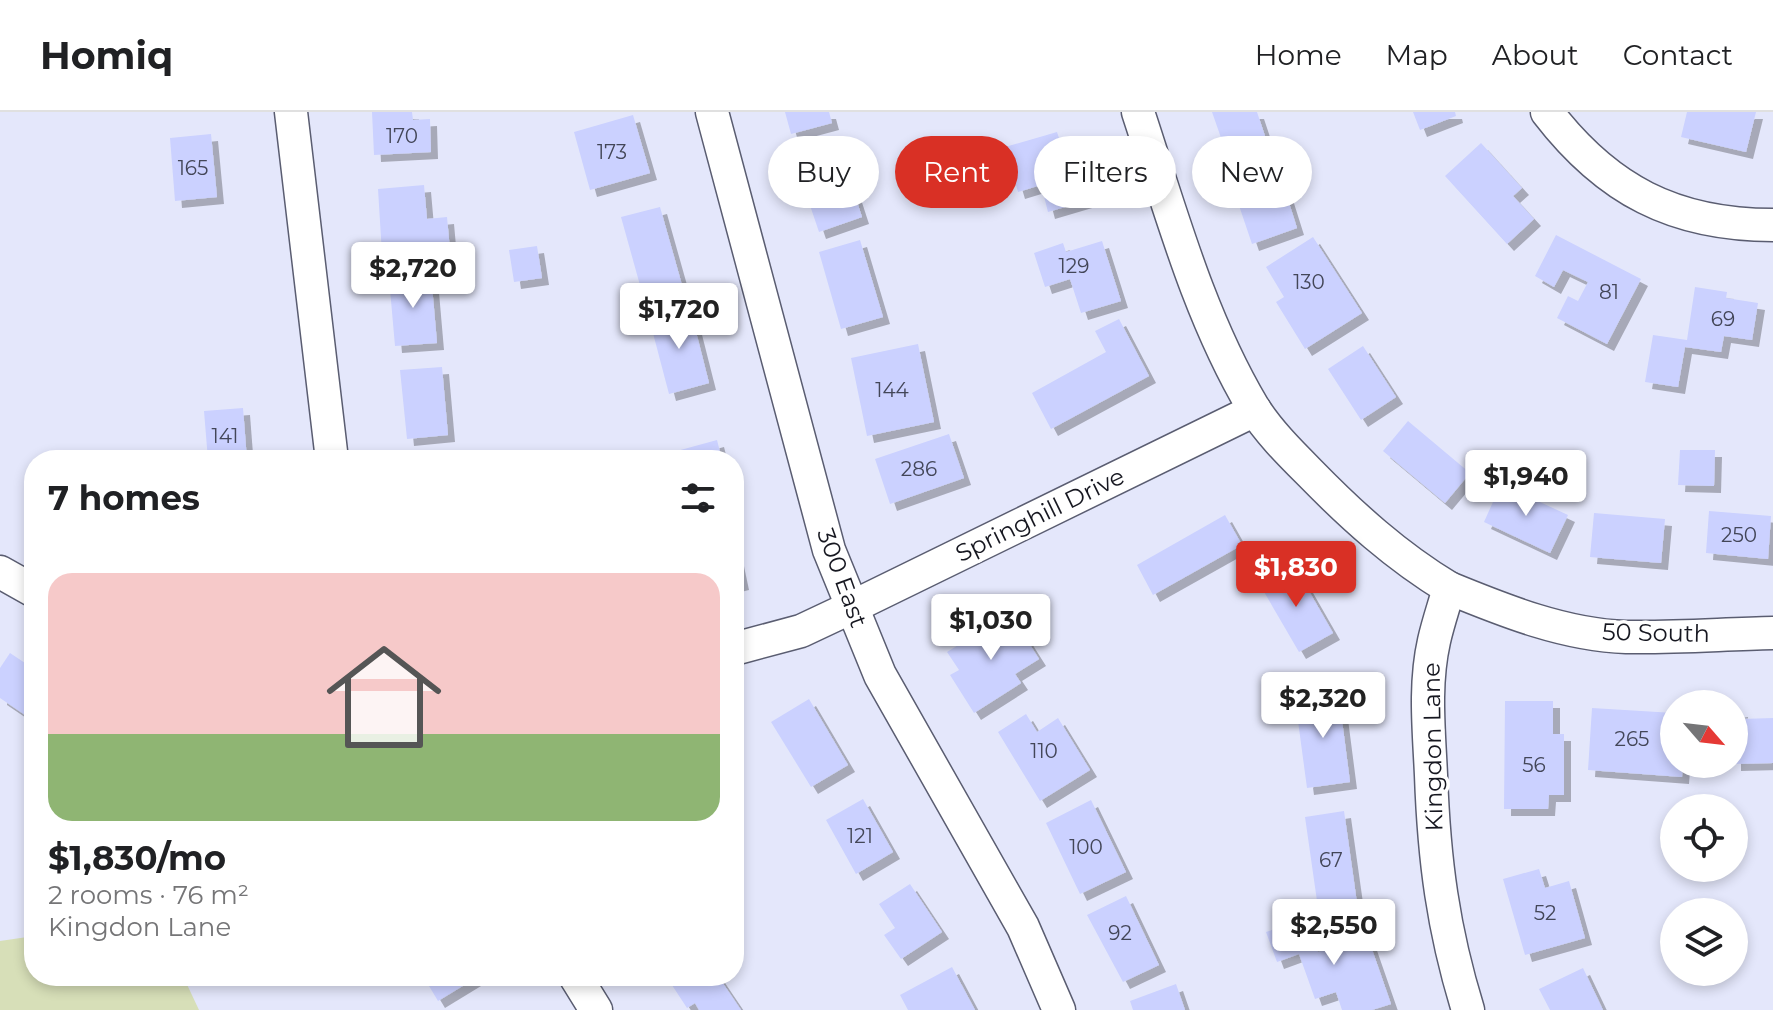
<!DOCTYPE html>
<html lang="en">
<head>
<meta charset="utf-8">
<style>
	body { margin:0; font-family:Montserrat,sans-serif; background:#f2f2f2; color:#202124; height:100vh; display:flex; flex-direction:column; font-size:30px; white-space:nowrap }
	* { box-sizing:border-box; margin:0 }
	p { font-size:26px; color:#757577 }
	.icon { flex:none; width:44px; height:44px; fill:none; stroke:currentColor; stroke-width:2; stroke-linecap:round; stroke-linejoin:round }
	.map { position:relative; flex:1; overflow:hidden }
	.drawer { position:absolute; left:24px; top:338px; width:720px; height:536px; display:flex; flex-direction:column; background:#fff; border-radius:32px; box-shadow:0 4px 12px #0003 }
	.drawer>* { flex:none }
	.banner { position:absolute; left:768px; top:24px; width:760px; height:72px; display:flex; gap:16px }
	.needle { width:52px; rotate:118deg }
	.buttons { position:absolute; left:1660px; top:578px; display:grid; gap:16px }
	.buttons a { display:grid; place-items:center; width:88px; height:88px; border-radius:50%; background:#fff; box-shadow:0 4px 12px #0003; font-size:40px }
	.price { position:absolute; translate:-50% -68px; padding:0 18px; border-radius:8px; background:#fff; color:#222; font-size:26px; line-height:52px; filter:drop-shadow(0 2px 4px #0008) }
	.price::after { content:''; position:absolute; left:50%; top:48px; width:24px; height:18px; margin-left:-12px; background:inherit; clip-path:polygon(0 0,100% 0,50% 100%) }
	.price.on { background:#d93025; color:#fff }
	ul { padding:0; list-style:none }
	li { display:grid; align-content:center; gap:16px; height:424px; padding:0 24px }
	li+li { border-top:2px solid #e0e0e0 }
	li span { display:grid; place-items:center; height:248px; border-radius:24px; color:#555 }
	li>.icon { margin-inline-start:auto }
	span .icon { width:144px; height:144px; fill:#fffc; stroke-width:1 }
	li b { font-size:34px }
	h2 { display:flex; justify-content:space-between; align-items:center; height:96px; padding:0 24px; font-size:34px }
	.chip { padding:0 28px; border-radius:36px; background:#fff; box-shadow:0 4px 12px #0003; font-size:28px; line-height:72px }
	.chip.on { background:#d93025; color:#fff }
	header { display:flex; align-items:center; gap:48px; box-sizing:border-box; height:112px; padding:0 40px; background:#fff; border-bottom:2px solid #e0e0e0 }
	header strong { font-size:38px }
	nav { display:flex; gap:44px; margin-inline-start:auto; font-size:28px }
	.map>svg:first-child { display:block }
	.green { fill:#d7dfb8 }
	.building { fill:#cbd1ff; filter:url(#shadow) }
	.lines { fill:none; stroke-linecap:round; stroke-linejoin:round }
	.street-casing { stroke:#5a5d71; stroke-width:35 }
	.street { stroke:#fff; stroke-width:32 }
	.labels { text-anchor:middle; stroke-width:7; stroke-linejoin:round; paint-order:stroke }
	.number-label { font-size:20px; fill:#434658 }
	.street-label { font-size:24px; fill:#161720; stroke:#fff }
</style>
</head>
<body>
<header>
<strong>Homiq</strong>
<nav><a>Home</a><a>Map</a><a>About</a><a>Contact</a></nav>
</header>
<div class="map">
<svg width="1773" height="898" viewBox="0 0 1773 898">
	<defs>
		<filter id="shadow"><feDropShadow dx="7" dy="7" stdDeviation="0" flood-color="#0004"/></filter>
	</defs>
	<rect width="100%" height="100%" fill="#e4e7fb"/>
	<path class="green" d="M34,824V864H183L199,898H0V829Z"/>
	<g class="building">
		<path d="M372,0H412L413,8L430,7L431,40L374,43Z"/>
		<path d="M785,0H829L832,11L791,22Z"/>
		<path d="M1212,0H1257L1266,27L1226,40Z"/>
		<path d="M1413,0H1455L1456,4L1420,18Z"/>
		<path d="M1687,0H1756L1746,40L1681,25Z"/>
		<path d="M633,3L650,61L590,78L574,20Z"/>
		<path d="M1057,20L1067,51L1080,47L1092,87L1048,100L1041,73L1018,80L1005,35Z"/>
		<path d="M211,22L217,85L175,89L170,26Z"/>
		<path d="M837,28L862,105L819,120L793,43Z"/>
		<path d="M1481,31L1522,76L1513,84L1534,107L1507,132L1445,64Z"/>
		<path d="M1268,44L1281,79L1285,78L1297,116L1252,132L1227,58Z"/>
		<path d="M424,73L427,107L447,105L450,138L382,142L378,77Z"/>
		<path d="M660,95L682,173L643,184L621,105Z"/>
		<path d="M1556,123L1641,167L1607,232L1557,206L1568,184L1578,189L1588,170L1563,158L1554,175L1535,164Z"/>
		<path d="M1313,125L1362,201L1305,237L1276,190L1284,185L1266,155Z"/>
		<path d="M860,128L883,205L841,217L819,140Z"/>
		<path d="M1102,129L1121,189L1081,201L1070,167L1045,175L1034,141L1063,131L1066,140Z"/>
		<path d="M537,134L542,166L514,170L509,138Z"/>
		<path d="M431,162L437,231L395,234L389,166Z"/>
		<path d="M1695,175L1727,180L1726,186L1758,191L1752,228L1724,224L1721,240L1685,235L1678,275L1645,270L1653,223L1687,228Z"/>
		<path d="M690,196L709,271L669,282L649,206Z"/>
		<path d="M1119,207L1149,264L1051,317L1032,281L1106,240L1095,219Z"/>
		<path d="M918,232L934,310L867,324L851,246Z"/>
		<path d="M1363,234L1396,285L1361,308L1328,257Z"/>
		<path d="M442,255L448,323L407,327L400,258Z"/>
		<path d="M243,296L247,348H208L204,299Z"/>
		<path d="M1408,309L1470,361L1445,391L1383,339Z"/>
		<path d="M949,322L964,366L890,392L875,347Z"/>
		<path d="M717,328L722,348H655V345Z"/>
		<path d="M1680,338H1715L1714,374L1678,373Z"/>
		<path d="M1501,372L1568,403L1550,441L1484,410Z"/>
		<path d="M1709,399L1771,404L1768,447L1706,441Z"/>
		<path d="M1594,401L1665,407L1661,451L1590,445Z"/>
		<path d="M1225,403L1242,433L1153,483L1137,453Z"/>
		<path d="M734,433L742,471L734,473Z"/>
		<path d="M1294,453L1333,521L1299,540L1260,473Z"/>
		<path d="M1010,501L1039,547L1015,562L1021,571L974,601L950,563L959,558L947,540Z"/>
		<path d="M10,541L34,557V609L0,586V556Z"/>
		<path d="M1338,577L1350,670L1307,676L1298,609H1304L1300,582Z"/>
		<path d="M809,587L848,653L811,675L771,610Z"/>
		<path d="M1505,589H1553V622H1564V683H1549L1548,697H1504Z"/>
		<path d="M1592,596L1674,601V652H1683L1682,665L1588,658Z"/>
		<path d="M1741,598V607L1773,606V651L1734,652V599Z"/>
		<path d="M1026,602L1037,620L1058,606L1090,658L1040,689L998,620Z"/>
		<path d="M863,687L893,740L856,762L826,708Z"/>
		<path d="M1091,688L1126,760L1080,782L1046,711Z"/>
		<path d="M1344,699L1357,791L1318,796L1305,705Z"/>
		<path d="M1539,757L1545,776L1569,769L1585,826L1525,843L1503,767Z"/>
		<path d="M910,772L942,820L901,847L884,823L895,816L879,792Z"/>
		<path d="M1126,784L1159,853L1123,870L1087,803Z"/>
		<path d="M1306,806L1318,840L1367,823L1391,892L1372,898H1342L1336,880L1315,887L1299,842L1277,850L1266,820Z"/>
		<path d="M952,855L975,898H908L900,883Z"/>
		<path d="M1583,856L1603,898H1550L1539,877Z"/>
		<path d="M423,864H479L438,889Z"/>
		<path d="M666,864H718L741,898H699L695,891L687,896Z"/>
		<path d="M1176,872L1185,898H1133L1130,889Z"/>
	</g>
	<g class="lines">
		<defs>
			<g id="street">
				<path d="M291,0L332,348"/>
				<path d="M712,0L829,438L880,563L1023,815L1059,898"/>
				<path d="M1138,0C1171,100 1199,204 1253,295C1268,319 1289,340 1309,360C1352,404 1396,444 1449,476C1444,494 1438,511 1434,529C1424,573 1429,619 1431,663C1434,748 1443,817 1468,898"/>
				<path d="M1547,0C1607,78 1674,113 1773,113"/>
				<path d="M0,460L34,479"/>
				<path d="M1449,476C1505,499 1565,523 1626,525C1675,526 1724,522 1773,521"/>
				<path d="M734,537L801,519L852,495L1255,298"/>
				<path d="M575,864L596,898"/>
			</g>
		</defs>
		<use href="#street" class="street-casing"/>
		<use href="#street" class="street"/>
	</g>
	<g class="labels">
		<g class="number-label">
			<text x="402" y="31">170</text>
			<text x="612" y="47">173</text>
			<text x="193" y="63">165</text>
			<text x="1074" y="161">129</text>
			<text x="1309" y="177">130</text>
			<text x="1609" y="187">81</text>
			<text x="1723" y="214">69</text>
			<text x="892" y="285">144</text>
			<text x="225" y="331">141</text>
			<text x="919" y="364">286</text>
			<text x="1739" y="430">250</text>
			<text x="1632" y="634">265</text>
			<text x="1044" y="646">110</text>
			<text x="1534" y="660">56</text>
			<text x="860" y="731">121</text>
			<text x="1086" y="742">100</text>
			<text x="1331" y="755">67</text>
			<text x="1545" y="808">52</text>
			<text x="1120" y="828">92</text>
		</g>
		<g class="street-label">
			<text transform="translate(1040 403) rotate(-26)" y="8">Springhill Drive</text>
			<text transform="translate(842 466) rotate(70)" y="8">300 East</text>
			<text transform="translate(1656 521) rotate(1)" y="8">50 South</text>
			<text transform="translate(1433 635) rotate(-91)" y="8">Kingdon Lane</text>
		</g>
	</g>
</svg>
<div class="buttons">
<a><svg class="needle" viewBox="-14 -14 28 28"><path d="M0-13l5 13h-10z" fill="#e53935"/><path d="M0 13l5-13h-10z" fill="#757577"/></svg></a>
<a><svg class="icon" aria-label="locate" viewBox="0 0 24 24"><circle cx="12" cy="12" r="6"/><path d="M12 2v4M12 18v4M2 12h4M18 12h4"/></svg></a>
<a><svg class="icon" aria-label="layers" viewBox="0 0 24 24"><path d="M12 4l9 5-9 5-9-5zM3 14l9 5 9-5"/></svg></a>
</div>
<b class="price" style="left:413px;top:198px">$2,720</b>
<b class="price" style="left:679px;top:239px">$1,720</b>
<b class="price" style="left:1526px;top:406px">$1,940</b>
<b class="price on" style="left:1296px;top:497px">$1,830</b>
<b class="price" style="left:991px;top:550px">$1,030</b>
<b class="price" style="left:1323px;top:628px">$2,320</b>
<b class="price" style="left:1334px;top:855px">$2,550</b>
<div class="banner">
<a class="chip">Buy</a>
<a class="chip on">Rent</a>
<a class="chip">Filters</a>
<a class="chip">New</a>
</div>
<section class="drawer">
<h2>7 homes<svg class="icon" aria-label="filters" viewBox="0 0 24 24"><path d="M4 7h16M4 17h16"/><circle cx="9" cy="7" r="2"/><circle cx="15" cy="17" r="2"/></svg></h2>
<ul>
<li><span style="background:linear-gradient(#f6c9c9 65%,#8fb573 0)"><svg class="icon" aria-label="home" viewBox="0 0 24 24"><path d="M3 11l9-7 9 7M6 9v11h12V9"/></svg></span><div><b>$1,830/mo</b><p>2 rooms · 76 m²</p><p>Kingdon Lane</p></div></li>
</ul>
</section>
</div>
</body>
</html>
